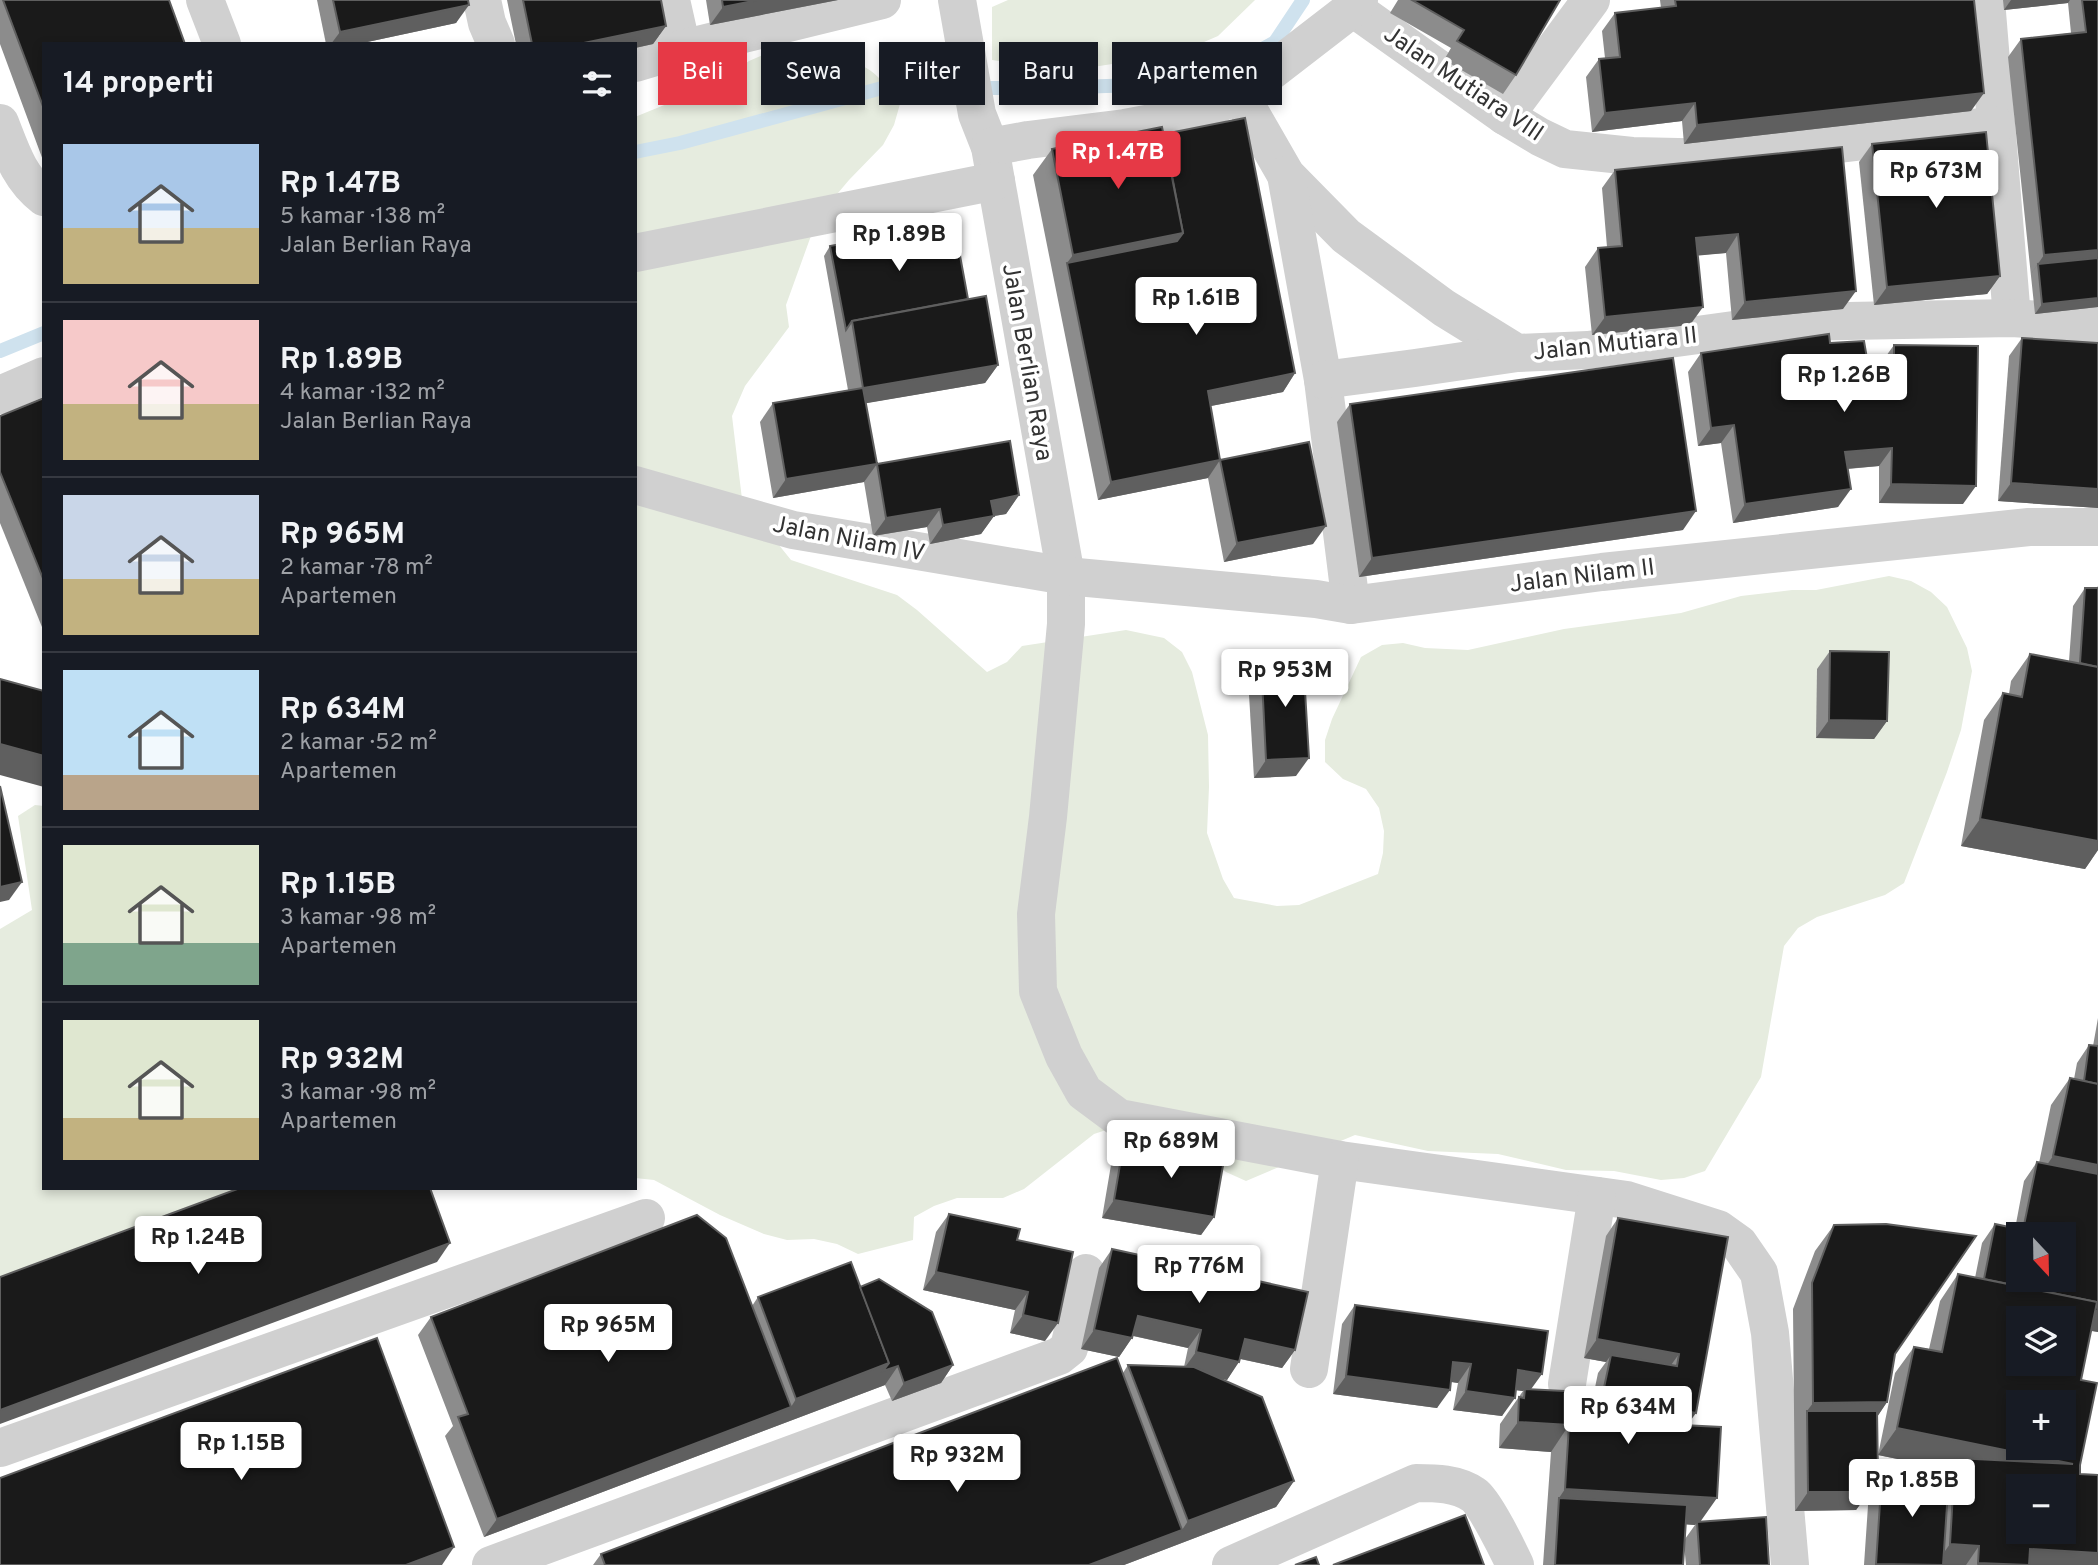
<!DOCTYPE html>
<html lang="id">
<head>
<meta charset="utf-8">
<style>
	body { margin:0; font-family:Overpass,sans-serif; background:#20242c; color:#f1f3f6; height:100vh; display:flex; flex-direction:column; font-size:26px; white-space:nowrap }
	* { box-sizing:border-box; margin:0 }
	p { font-size:23px; color:#9ea1a6 }
	.icon { flex:none; width:38px; height:38px; fill:none; stroke:currentColor; stroke-width:2; stroke-linecap:round; stroke-linejoin:round }
	.map { position:relative; flex:1; overflow:hidden }
	.details { position:absolute; left:42px; top:42px; width:595px; height:1148px; display:flex; flex-direction:column; background:#171b24; border-radius:0px; box-shadow:0 4px 10px #0003 }
	.details>* { flex:none }
	.banner { position:absolute; left:658px; top:42px; width:665px; height:63px; display:flex; gap:14px }
	.needle { width:46px; rotate:158deg }
	.controls { position:absolute; left:2006px; top:1222px; display:grid; gap:14px }
	.controls a { display:grid; place-items:center; width:70px; height:70px; border-radius:0px; background:#171b24; box-shadow:0 4px 10px #0003; font-size:35px }
	.price { position:absolute; translate:-50% -60px; padding:0 16px; border-radius:7px; background:#fff; color:#222; font-size:23px; line-height:46px; filter:drop-shadow(0 2px 4px #0008) }
	.price::after { content:''; position:absolute; left:50%; top:42px; width:21px; height:16px; margin-left:-10px; background:inherit; clip-path:polygon(0 0,100% 0,50% 100%) }
	.price.current { background:#e63946; color:#fff }
	ul { padding:0; list-style:none }
	li { display:flex; align-items:center; gap:21px; height:175px; padding:0 21px }
	li+li { border-top:2px solid #363941 }
	li span { display:grid; place-items:center; flex:none; width:196px; height:140px; border-radius:0px; color:#555 }
	li>.icon { margin-inline-start:auto }
	span .icon { width:84px; height:84px; fill:#fffc; stroke-width:1 }
	li b { font-size:30px }
	h2 { display:flex; justify-content:space-between; align-items:center; height:84px; padding:0 21px; font-size:30px }
	.chip { padding:0 24px; border-radius:0px; background:#171b24; box-shadow:0 4px 10px #0003; font-size:24px; line-height:63px }
	.chip.current { background:#e63946; color:#fff }
	.map>svg:first-child { display:block }
	.green { fill:#e6ecdf }
	.lines { fill:none; stroke-linecap:round; stroke-linejoin:round }
	.stream { stroke:#cfe2ee; stroke-width:14 }
	.street { stroke:#d0d0d0; stroke-width:38 }
	.wall { fill:#8c8c8c; fill-rule:evenodd }
	.shaded-wall { fill:#5f5f5f }
	.building { fill:#1a1a1a; stroke:#5f5f5f; stroke-width:2; fill-rule:evenodd }
	.labels { text-anchor:middle; stroke-width:7; stroke-linejoin:round; paint-order:stroke }
	.street-label { font-size:24px; fill:#333; stroke:#fff }
</style>
</head>
<body>
<div class="map">
<svg width="2098" height="1565" viewBox="0 0 2098 1565">
	<rect width="100%" height="100%" fill="#fff"/>
	<g class="green">
		<path d="M1008,0H1255L1218,36L1176,54L1093,67L1025,65L992,60V7Z"/>
		<path d="M791,47C820,53 858,56 879,78C887,85 893,95 900,104L894,125L883,145L849,180L822,212L812,233L786,305L789,327L745,386L732,416L742,499L791,560L897,595L917,610L987,672L1007,662L1022,646L1126,630L1164,638L1182,652L1192,672L1208,735L1209,787L1207,833L1223,879L1234,898L1277,906L1299,905L1378,874L1383,853L1384,831L1379,808L1366,789L1343,779L1325,762V740L1332,719L1361,657L1382,645L1403,643L1425,648L1468,650L1564,629L1681,613L1741,596L1792,590H1816L1889,576L1911,581L1931,592L1947,607L1967,648L1972,671L1961,730L1947,772L1904,883L1885,895L1817,917L1798,928L1784,946L1761,1077L1705,1171L1684,1178L1661,1180L1614,1171L1566,1170L1498,1154L1428,1151L1355,1135L1246,1181L1226,1172L1209,1158L1118,1126L1094,1134L1024,1189L1003,1198H957L934,1206L914,1217L913,1240L858,1254L837,1244L814,1239L787,1240L764,1234L720,1215L654,1180L635,1178V117L691,94L709,83L731,74L749,61L770,52Z"/>
		<path d="M35,805L44,806V1188H247L0,1280V929L32,910L18,816Z"/>
	</g>
	<g class="lines">
		<g class="stream">
			<path d="M635,152L680,143L882,88H1044L1201,83L1275,42L1303,0"/>
			<path d="M0,351L44,333"/>
		</g>
		<g class="street">
			<path d="M205,0L222,44"/>
			<path d="M482,0L487,23L496,44"/>
			<path d="M671,0L682,49"/>
			<path d="M957,0L977,114L990,147L1066,576V624L1048,817L1036,914L1038,991L1064,1056L1084,1092L1119,1118L1340,1160L1627,1200L1718,1229L1739,1244L1759,1273L1770,1333L1790,1565"/>
			<path d="M1986,0L2012,318"/>
			<path d="M1353,8L1505,116L1540,137L1565,149L1632,156L1724,158L1996,125"/>
			<path d="M635,63L682,49L882,0"/>
			<path d="M1240,95L1286,175L1346,236L1444,308L1517,353L1588,350L1793,322L2012,318L2098,324"/>
			<path d="M1505,116L1591,0"/>
			<path d="M0,123C11,151 19,178 44,197"/>
			<path d="M990,147L1028,140L1125,128L1184,117L1240,95L1353,8L1359,0"/>
			<path d="M1286,175L1323,380L1351,605"/>
			<path d="M635,253L996,181"/>
			<path d="M1323,380L1415,368L1517,353"/>
			<path d="M0,395L44,376"/>
			<path d="M635,485L793,530L1066,576L1316,599L1351,605L1602,572L2029,527H2098"/>
			<path d="M1309,1369L1340,1160"/>
			<path d="M1567,1384L1597,1196"/>
			<path d="M0,1448L646,1218"/>
			<path d="M491,1565L1059,1356L1069,1348L1086,1273"/>
			<path d="M1231,1565L1416,1483C1435,1483 1457,1483 1474,1495C1484,1501 1509,1552 1515,1565"/>
		</g>
	</g>
	<g class="wall">
		<path d="M0,0H169L44,44V163L0,44Z"/>
		<path d="M317,0H468L456,23L358,44H326Z"/>
		<path d="M507,0H661L666,26L653,44L635,48V44H516Z"/>
		<path d="M706,0H838L710,25Z"/>
		<path d="M1398,0H1560L1516,75L1503,94L1444,60L1451,48L1390,13Z"/>
		<path d="M1660,0H1974L1971,111L1684,144L1682,121L1592,132L1586,77L1599,59L1605,58L1602,31L1615,13L1661,8Z"/>
		<path d="M2003,0H2098V307L2035,314L2008,57L2021,39L2071,33L2068,3L2004,10Z"/>
		<path d="M1164,134L1295,373L1283,392L1211,406L1220,460L1313,544L1224,562L1208,478L1098,500L1033,175L1052,149Z"/>
		<path d="M1872,144L2000,276L1987,294L1874,305L1859,162Z"/>
		<path d="M1842,147L1843,309L1732,320L1726,253L1698,255L1690,325L1592,335L1585,267L1598,248L1607,247L1602,188L1615,170Z"/>
		<path d="M830,246L968,299L998,365L985,383L866,403L877,464L1019,495L1006,514L994,516L981,534L930,544L927,527L873,536L864,482L773,498L760,422L773,403L848,390L824,256Z"/>
		<path d="M2022,338L2098,343V508L1998,501L2009,356Z"/>
		<path d="M1830,343L1871,382L1881,381V363L1894,345L1963,504L1879,503V466L1848,469L1838,507L1733,523L1721,443L1698,446L1688,372L1701,353Z"/>
		<path d="M44,398V632L0,523V416Z"/>
		<path d="M1350,404L1683,530L1359,577L1337,422Z"/>
		<path d="M2098,586V850L2085,869L1961,846L1984,720L2003,693L2009,694L2011,681L2030,654L2069,661L2073,606L2085,588H2097Z"/>
		<path d="M1830,651L1887,721L1874,739L1816,738L1817,669Z"/>
		<path d="M1261,659L1296,776L1254,778L1248,678Z"/>
		<path d="M2098,1018V1332L2091,1331L2081,1380L2080,1465V1474L2098,1565H1864L1869,1491L1882,1473L1942,1476L1947,1469L1878,1455L1895,1373L1914,1347L1929,1349L1940,1301L1958,1274L1975,1278L1982,1243L1995,1224L2015,1229L2024,1181L2037,1162L2039,1163L2051,1105L2070,1078L2074,1079L2077,1063L2089,1045L2093,1046Z"/>
		<path d="M1123,1147L1170,1155L1176,1147L1214,1217L1201,1235L1102,1218L1111,1165Z"/>
		<path d="M949,1214L1017,1240L1045,1341L1010,1333L1015,1310L923,1290L936,1232Z"/>
		<path d="M1618,1218L1728,1237L1687,1425L1700,1521L1769,1565H1686L1684,1544L1683,1565H1543L1551,1452L1499,1448L1500,1424L1523,1391L1516,1390L1502,1416L1453,1410L1458,1383L1451,1382L1437,1408L1333,1394L1342,1324L1355,1305L1531,1390L1583,1401L1592,1402L1598,1373L1606,1362L1584,1358L1606,1236ZM1686,1524L1695,1525L1685,1539Z"/>
		<path d="M1834,1225L1895,1354L1887,1402L1877,1417L1869,1492L1856,1510L1795,1511L1793,1309L1815,1251Z"/>
		<path d="M1112,1249L1295,1350L1282,1368L1240,1359L1227,1380L1219,1378L1294,1481L1276,1507L1124,1565H593L601,1554L1123,1373L1128,1365L1184,1367L1188,1348L1133,1336L1119,1357L1081,1349L1099,1268Z"/>
		<path d="M860,1287L953,1365L941,1383L892,1401L885,1385L484,1537L445,1436L453,1426L418,1335L431,1317L752,1306L758,1297Z"/>
	</g>
	<g class="shaded-wall">
		<path d="M758,0H838L710,25L723,7Z"/>
		<path d="M2011,0H2070L2068,3L2004,10Z"/>
		<path d="M469,5L456,23L358,44H331L340,32Z"/>
		<path d="M666,26L653,44L635,48V44H579Z"/>
		<path d="M1984,93L1971,111L1684,144L1697,125Z"/>
		<path d="M1695,103L1682,121L1592,132L1605,113Z"/>
		<path d="M1183,233L1164,259L1067,263L1073,255Z"/>
		<path d="M1738,234L1726,253L1683,257L1696,238Z"/>
		<path d="M2098,250V263L2038,264L2031,274L2044,255Z"/>
		<path d="M2000,276L1987,294L1874,305L1887,287Z"/>
		<path d="M1856,291L1843,309L1732,320L1745,302Z"/>
		<path d="M2098,298V307L2035,314L2042,304Z"/>
		<path d="M1703,307L1690,325L1592,335L1605,317Z"/>
		<path d="M998,365L985,383L850,406L863,388Z"/>
		<path d="M1295,373L1283,392L1195,409L1208,391Z"/>
		<path d="M1734,425L1721,443L1698,446L1711,428Z"/>
		<path d="M1892,448L1879,466L1832,470L1845,452Z"/>
		<path d="M1220,460L1208,478L1098,500L1111,482Z"/>
		<path d="M877,464L864,482L773,498L786,479Z"/>
		<path d="M2011,483L2098,489V508L1998,501Z"/>
		<path d="M1891,484L1976,486L1963,504L1879,503Z"/>
		<path d="M1851,489L1838,507L1733,523L1745,504Z"/>
		<path d="M1019,495L1006,514L994,516L981,534L930,544L943,525L991,501Z"/>
		<path d="M940,509L927,527L873,536L886,518Z"/>
		<path d="M1696,511L1683,530L1359,577L1372,558Z"/>
		<path d="M1326,526L1313,544L1224,562L1237,543Z"/>
		<path d="M1829,720L1887,721L1874,739L1816,738Z"/>
		<path d="M0,744L44,756V787L0,775Z"/>
		<path d="M1309,758L1296,776L1254,778L1266,760Z"/>
		<path d="M1980,819L2098,841V850L2085,869L1961,846Z"/>
		<path d="M22,882L9,900L0,902V887Z"/>
		<path d="M2053,1156L2098,1165V1195L2035,1183Z"/>
		<path d="M1114,1200L1214,1217L1201,1235L1102,1218Z"/>
		<path d="M450,1243L437,1262L0,1424V1410Z"/>
		<path d="M936,1272L1028,1292L1015,1310L923,1290Z"/>
		<path d="M1970,1307L2098,1311V1332L2063,1325Z"/>
		<path d="M1023,1315L1058,1323L1045,1341L1010,1333Z"/>
		<path d="M1138,1316L1201,1330L1188,1348L1125,1334Z"/>
		<path d="M1094,1330L1132,1338L1119,1357L1081,1349Z"/>
		<path d="M1245,1339L1295,1350L1282,1368L1232,1357Z"/>
		<path d="M1597,1339L1679,1354L1666,1372L1611,1355L1606,1362L1584,1358Z"/>
		<path d="M1196,1352L1239,1362L1227,1380L1183,1370Z"/>
		<path d="M1453,1362L1471,1364L1458,1383L1440,1380Z"/>
		<path d="M889,1363L898,1366L885,1385L484,1537L497,1519L791,1407L796,1399Z"/>
		<path d="M953,1365L941,1383L892,1401L904,1383Z"/>
		<path d="M1518,1370L1542,1374L1529,1392L1525,1389L1523,1391L1505,1389Z"/>
		<path d="M1346,1376L1450,1390L1437,1408L1333,1394Z"/>
		<path d="M1466,1391L1515,1398L1502,1416L1453,1410Z"/>
		<path d="M1602,1397L1696,1413L1683,1431L1590,1415Z"/>
		<path d="M1887,1402L1869,1429L1807,1411L1813,1403Z"/>
		<path d="M1518,1422L1569,1425L1551,1452L1499,1448Z"/>
		<path d="M1897,1428L2073,1464L1955,1458L1947,1469L1878,1455Z"/>
		<path d="M1878,1474L1865,1492H1869L1856,1510L1795,1511L1808,1492L1868,1475Z"/>
		<path d="M1294,1481L1276,1507L1124,1565H1089L1182,1530L1188,1521Z"/>
		<path d="M1565,1489L1717,1498L1698,1525L1697,1522L1695,1525L1558,1517L1559,1498Z"/>
		<path d="M1950,1544L1979,1546L1966,1565H1935Z"/>
		<path d="M454,1547L442,1565H406Z"/>
		<path d="M2030,1549L2098,1553V1565H2019Z"/>
		<path d="M1978,1563L2014,1565H1977Z"/>
	</g>
	<g class="building">
		<path d="M3,0H169L185,44H44V109Z"/>
		<path d="M333,0H468L469,5L340,32Z"/>
		<path d="M523,0H661L666,26L579,44H532Z"/>
		<path d="M722,0H758L723,7Z"/>
		<path d="M1412,0H1560L1516,75L1457,41L1464,30Z"/>
		<path d="M1675,0H1974L1984,93L1697,125L1695,103L1605,113L1599,59L1620,57L1615,13L1676,6Z"/>
		<path d="M2082,0H2098V250L2044,255L2021,39L2086,32Z"/>
		<path d="M1245,118L1295,373L1208,391L1220,460L1309,442L1326,526L1237,543L1220,460L1111,482L1067,263L1177,241L1183,233L1164,134Z"/>
		<path d="M1162,127L1183,233L1073,255L1052,149Z"/>
		<path d="M1986,132L2000,276L1887,287L1872,144Z"/>
		<path d="M1842,147L1856,291L1745,302L1738,234L1696,238L1703,307L1605,317L1598,248L1622,246L1615,170Z"/>
		<path d="M954,223L968,299L852,321L846,330L830,246Z"/>
		<path d="M2098,258V298L2042,304L2038,264Z"/>
		<path d="M986,296L998,365L863,388L877,464L1010,441L1019,495L991,501L994,516L943,525L940,509L886,518L877,464L786,479L773,403L863,388L852,321Z"/>
		<path d="M1829,334L1830,343L1864,341L1871,382L1894,380V345L1978,346L1976,486L1891,484L1892,448L1845,452L1851,489L1745,504L1734,425L1711,428L1701,353Z"/>
		<path d="M2022,338L2098,343V489L2011,483Z"/>
		<path d="M1673,358L1696,511L1372,558L1350,404Z"/>
		<path d="M44,398V581L0,472V416Z"/>
		<path d="M2085,588H2098V667L2080,663Z"/>
		<path d="M1830,651L1889,652L1887,721L1829,720Z"/>
		<path d="M2030,654L2098,667V841L1980,819L2003,693L2022,697Z"/>
		<path d="M1303,657L1309,758L1266,760L1261,659Z"/>
		<path d="M0,679L44,691V756L0,744Z"/>
		<path d="M0,786L22,882L0,887Z"/>
		<path d="M2089,1045L2098,1046V1084L2084,1081Z"/>
		<path d="M2070,1078L2098,1084V1165L2053,1156Z"/>
		<path d="M1123,1147L1175,1156L1176,1147L1225,1154L1214,1217L1114,1200Z"/>
		<path d="M2037,1162L2098,1174V1311H2095L2097,1302L1984,1279L1995,1224L2023,1230ZM2018,1234H2063V1279H2018Z"/>
		<path d="M240,1188H430L450,1243L0,1410V1277Z"/>
		<path d="M949,1214L1020,1229L1017,1240L1073,1252L1058,1323L1023,1315L1028,1292L936,1272Z"/>
		<path d="M697,1215L726,1238L791,1407L497,1519L458,1417L468,1414L431,1317Z"/>
		<path d="M1618,1218L1728,1237L1696,1413L1664,1407V1406L1653,1405L1602,1397L1611,1355L1677,1366L1679,1354L1597,1339Z"/>
		<path d="M1886,1224L1976,1236L1895,1354L1887,1402L1813,1403L1812,1283L1834,1225Z"/>
		<path d="M1112,1249L1308,1292L1295,1350L1245,1339L1239,1362L1196,1352L1201,1330L1138,1316L1132,1338L1094,1330Z"/>
		<path d="M851,1262L889,1363L796,1399L758,1297Z"/>
		<path d="M1958,1274L2097,1302L2081,1380L2097,1383L2080,1465V1474L2098,1475V1553L2030,1549L2029,1565L1978,1563L1979,1546L1950,1544L1955,1458L2073,1464L1897,1428L1914,1347L1942,1352ZM2018,1318H2063V1363H2018ZM2018,1402H2063V1447H2018ZM2018,1486H2063V1531H2018Z"/>
		<path d="M879,1279L932,1312L953,1365L904,1383L898,1366L883,1371L889,1363L860,1287Z"/>
		<path d="M1355,1305L1548,1331L1542,1374L1518,1370L1515,1398L1466,1391L1471,1364L1453,1362L1450,1390L1346,1376Z"/>
		<path d="M377,1338L454,1547L406,1565H0V1478Z"/>
		<path d="M1117,1358L1182,1530L1089,1565H605L601,1554Z"/>
		<path d="M1128,1365L1194,1367L1262,1397L1294,1481L1188,1521Z"/>
		<path d="M1525,1389L1584,1392L1583,1401L1664,1406L1662,1424L1721,1427L1717,1498L1565,1489L1569,1425L1518,1422L1519,1397L1524,1398Z"/>
		<path d="M1807,1411H1877L1878,1474L1868,1475L1869,1492H1808Z"/>
		<path d="M1882,1473L1949,1476L1943,1565L1876,1564Z"/>
		<path d="M1559,1498L1687,1505L1683,1565H1555Z"/>
		<path d="M1465,1515L1484,1565H1333Z"/>
		<path d="M1766,1517L1769,1565H1700L1697,1522Z"/>
		<path d="M1316,1557L1319,1565H1295Z"/>
	</g>
	<g class="labels">
		<g class="street-label">
			<text transform="translate(1464 83) rotate(34)" y="8">Jalan Mutiara VIII</text>
			<text transform="translate(1615 343) rotate(-6)" y="8">Jalan Mutiara II</text>
			<text transform="translate(1028 362) rotate(80)" y="8">Jalan Berlian Raya</text>
			<text transform="translate(849 538) rotate(11)" y="8">Jalan Nilam IV</text>
			<text transform="translate(1582 575) rotate(-7)" y="8">Jalan Nilam II</text>
		</g>
	</g>
</svg>
<div class="controls">
<a><svg class="needle" viewBox="-14 -14 28 28"><path d="M0-13l5 13h-10z" fill="#e53935"/><path d="M0 13l5-13h-10z" fill="#9ea1a6"/></svg></a>
<a><svg class="icon" aria-label="layers" viewBox="0 0 24 24"><path d="M12 4l9 5-9 5-9-5zM3 14l9 5 9-5"/></svg></a>
<a>+</a>
<a>−</a>
</div>
<b class="price current" style="left:1118px;top:191px">Rp 1.47B</b>
<b class="price" style="left:1936px;top:210px">Rp 673M</b>
<b class="price" style="left:899px;top:273px">Rp 1.89B</b>
<b class="price" style="left:1196px;top:337px">Rp 1.61B</b>
<b class="price" style="left:1844px;top:414px">Rp 1.26B</b>
<b class="price" style="left:1285px;top:709px">Rp 953M</b>
<b class="price" style="left:1171px;top:1180px">Rp 689M</b>
<b class="price" style="left:198px;top:1276px">Rp 1.24B</b>
<b class="price" style="left:1199px;top:1305px">Rp 776M</b>
<b class="price" style="left:608px;top:1364px">Rp 965M</b>
<b class="price" style="left:1628px;top:1446px">Rp 634M</b>
<b class="price" style="left:241px;top:1482px">Rp 1.15B</b>
<b class="price" style="left:957px;top:1494px">Rp 932M</b>
<b class="price" style="left:1912px;top:1519px">Rp 1.85B</b>
<div class="banner">
<a class="chip current">Beli</a>
<a class="chip">Sewa</a>
<a class="chip">Filter</a>
<a class="chip">Baru</a>
<a class="chip">Apartemen</a>
</div>
<section class="details">
<h2>14 properti<svg class="icon" aria-label="filters" viewBox="0 0 24 24"><path d="M4 7h16M4 17h16"/><circle cx="9" cy="7" r="2"/><circle cx="15" cy="17" r="2"/></svg></h2>
<ul>
<li><span style="background:linear-gradient(#a9c7e8 60%,#c2b280 0)"><svg class="icon" aria-label="home" viewBox="0 0 24 24"><path d="M3 11l9-7 9 7M6 9v11h12V9"/></svg></span><div><b>Rp 1.47B</b><p>5 kamar · 138 m²</p><p>Jalan Berlian Raya</p></div></li>
<li><span style="background:linear-gradient(#f6c9c9 60%,#c2b280 0)"><svg class="icon" aria-label="home" viewBox="0 0 24 24"><path d="M3 11l9-7 9 7M6 9v11h12V9"/></svg></span><div><b>Rp 1.89B</b><p>4 kamar · 132 m²</p><p>Jalan Berlian Raya</p></div></li>
<li><span style="background:linear-gradient(#c9d6e8 60%,#c2b280 0)"><svg class="icon" aria-label="home" viewBox="0 0 24 24"><path d="M3 11l9-7 9 7M6 9v11h12V9"/></svg></span><div><b>Rp 965M</b><p>2 kamar · 78 m²</p><p>Apartemen</p></div></li>
<li><span style="background:linear-gradient(#bfe0f5 75%,#b9a48a 0)"><svg class="icon" aria-label="home" viewBox="0 0 24 24"><path d="M3 11l9-7 9 7M6 9v11h12V9"/></svg></span><div><b>Rp 634M</b><p>2 kamar · 52 m²</p><p>Apartemen</p></div></li>
<li><span style="background:linear-gradient(#dfe7d0 70%,#7fa58c 0)"><svg class="icon" aria-label="home" viewBox="0 0 24 24"><path d="M3 11l9-7 9 7M6 9v11h12V9"/></svg></span><div><b>Rp 1.15B</b><p>3 kamar · 98 m²</p><p>Apartemen</p></div></li>
<li><span style="background:linear-gradient(#dfe7d0 70%,#c2b280 0)"><svg class="icon" aria-label="home" viewBox="0 0 24 24"><path d="M3 11l9-7 9 7M6 9v11h12V9"/></svg></span><div><b>Rp 932M</b><p>3 kamar · 98 m²</p><p>Apartemen</p></div></li>
</ul>
</section>
</div>
</body>
</html>
